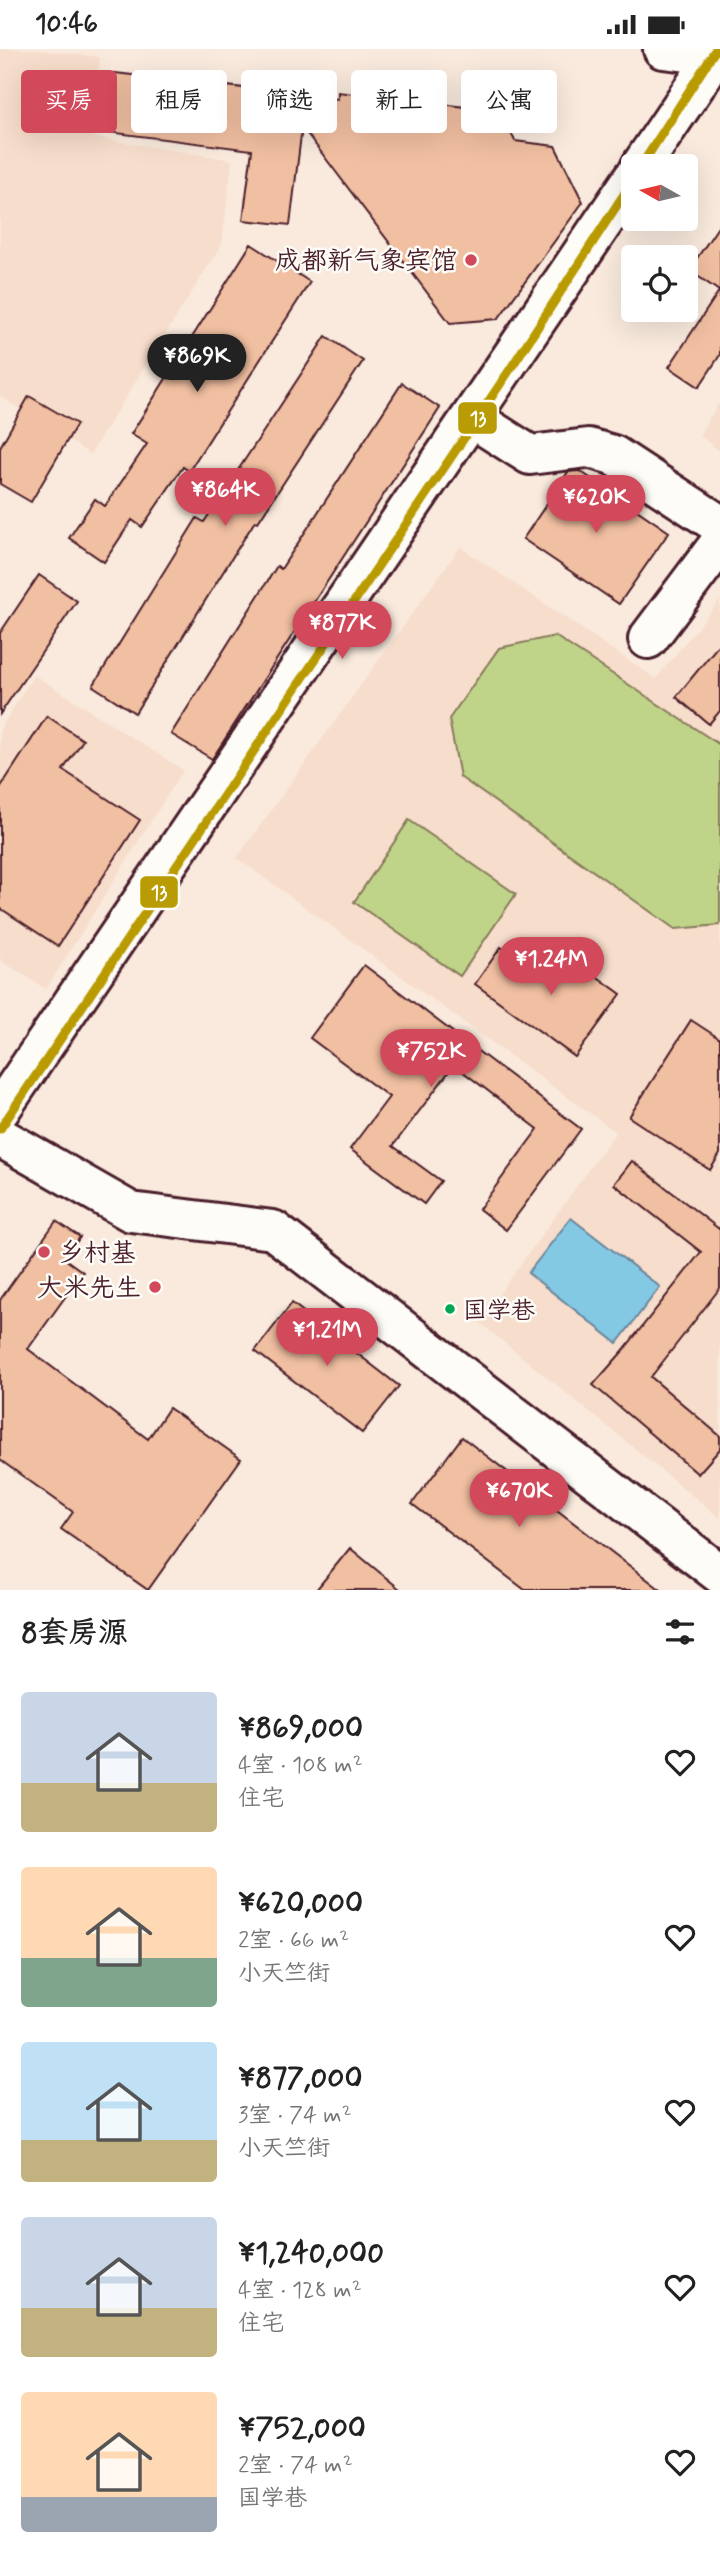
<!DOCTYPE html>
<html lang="zh">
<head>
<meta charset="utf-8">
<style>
	body { margin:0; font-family:Mynerve,"LXGW WenKai TC",sans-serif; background:#f6f6f6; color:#222; height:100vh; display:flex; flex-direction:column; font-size:26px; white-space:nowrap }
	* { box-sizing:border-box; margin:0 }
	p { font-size:23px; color:#767676 }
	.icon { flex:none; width:38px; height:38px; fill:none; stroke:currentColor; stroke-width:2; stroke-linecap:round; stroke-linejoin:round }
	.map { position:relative; height:1541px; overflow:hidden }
	.side { display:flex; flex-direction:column; background:#fff; flex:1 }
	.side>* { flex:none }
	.guide { position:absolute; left:21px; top:21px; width:679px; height:63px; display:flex; gap:14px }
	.needle { width:46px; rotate:278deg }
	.buttons { position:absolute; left:621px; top:105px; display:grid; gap:14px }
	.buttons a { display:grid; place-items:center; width:77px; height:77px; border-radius:7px; background:#fff; box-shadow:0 7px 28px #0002; font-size:35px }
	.price { position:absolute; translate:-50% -60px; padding:0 16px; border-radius:24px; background:#d1495b; color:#fff; font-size:23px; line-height:46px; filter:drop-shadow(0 2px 4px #0008) }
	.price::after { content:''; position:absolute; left:50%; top:42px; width:21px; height:16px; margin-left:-10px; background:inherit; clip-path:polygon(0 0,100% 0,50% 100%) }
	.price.current { background:#222; color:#fff }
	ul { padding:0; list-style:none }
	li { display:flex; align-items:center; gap:21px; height:175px; padding:0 21px }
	li span { display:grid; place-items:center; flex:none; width:196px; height:140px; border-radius:7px; color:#555 }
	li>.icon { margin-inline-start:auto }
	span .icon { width:84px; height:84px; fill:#fffc; stroke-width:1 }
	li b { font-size:30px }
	h2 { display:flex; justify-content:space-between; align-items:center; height:84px; padding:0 21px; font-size:30px }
	.tag { padding:0 24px; border-radius:7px; background:#fff; box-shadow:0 7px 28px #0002; font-size:24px; line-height:63px }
	.tag.current { background:#d1495b; color:#fff }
	.status { display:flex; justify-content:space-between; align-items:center; height:49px; padding:0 35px; background:#fff; direction:ltr }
	.status svg { height:19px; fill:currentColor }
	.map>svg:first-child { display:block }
	.built { fill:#f7ddcb }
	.green { fill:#c0d489; stroke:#857a5a; stroke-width:2 }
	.water { fill:#83c9e4; stroke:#6c859a; stroke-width:2 }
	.building { fill:#f1bfa1; stroke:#4a1f2b; stroke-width:2 }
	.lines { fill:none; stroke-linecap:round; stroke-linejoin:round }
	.minor-casing { stroke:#4a1f2b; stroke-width:44 }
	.minor { stroke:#fdfcf7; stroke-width:38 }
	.metro-1-casing { stroke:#fdfcf7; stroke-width:14 }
	.metro-1 { stroke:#b99b04; stroke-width:9 }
	.poi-dot { fill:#d1495b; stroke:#fdfcf7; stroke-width:2.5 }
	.bus-dot { fill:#00a651; stroke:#fdfcf7; stroke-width:2.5 }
	.labels { text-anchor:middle; stroke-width:5; stroke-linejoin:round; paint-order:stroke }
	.bus-label { font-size:24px; fill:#4a1f2b; stroke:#fdfcf7; text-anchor:start }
	.poi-label { font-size:26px; fill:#4a1f2b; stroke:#fdfcf7; text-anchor:end }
	.line-badge { stroke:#fdfcf7; stroke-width:2.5 }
	.badge-label { font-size:19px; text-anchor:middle; font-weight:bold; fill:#fff }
</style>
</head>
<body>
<div class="status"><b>10:46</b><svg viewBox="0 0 49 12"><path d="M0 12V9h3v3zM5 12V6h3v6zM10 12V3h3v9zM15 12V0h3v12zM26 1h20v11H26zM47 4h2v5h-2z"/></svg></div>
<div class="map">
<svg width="720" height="1541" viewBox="0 0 720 1541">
	<rect width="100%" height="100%" fill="#f9eadd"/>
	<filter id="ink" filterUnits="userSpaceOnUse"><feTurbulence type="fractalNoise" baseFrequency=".0143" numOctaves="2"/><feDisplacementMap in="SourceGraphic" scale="14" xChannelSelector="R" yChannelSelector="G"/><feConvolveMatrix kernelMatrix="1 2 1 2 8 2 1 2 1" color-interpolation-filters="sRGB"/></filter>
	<g filter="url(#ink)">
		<g class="built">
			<path d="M0,0H31L100,8L92,88L232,111L222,195L90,405L0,347Z"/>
			<path d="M720,353V402L699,386Z"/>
			<path d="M460,498L656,630L720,551V1469L479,1273L616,1083L237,809Z"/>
			<path d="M34,626L183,721L46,940L0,911V680Z"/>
		</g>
		<g class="green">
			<path d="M555,587L720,696V876L675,880L460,728L449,670L499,599Z"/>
			<path d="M409,771L516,845L460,927L354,853Z"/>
		</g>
		<path class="water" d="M571,1169L660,1238L617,1294L528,1224Z"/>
		<g class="building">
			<path d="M115,24L338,50V43L500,62L515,92L555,97L583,153L498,270L450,274L302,78L290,176L243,171L252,101L108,83Z"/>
			<path d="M720,175V306L699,338L669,318L719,242L689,221Z"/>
			<path d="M251,195L310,233L189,422L183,418L142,478L132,471L104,513L69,489L95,450L105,457L147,395L131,385Z"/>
			<path d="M326,287L363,312L258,473L255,472L135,664L93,637L197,469L204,473Z"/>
			<path d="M402,334L440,359L212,710L171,685L277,517L281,520Z"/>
			<path d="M29,347L77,375L31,453L0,435V398Z"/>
			<path d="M580,422L669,483L619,555L523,490L568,423Z"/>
			<path d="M39,526L77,552L0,665V584Z"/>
			<path d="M720,594V662L709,675L676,648Z"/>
			<path d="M47,667L83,691L63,721L140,771L58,897L0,859V739Z"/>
			<path d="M501,898L541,927L560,901L621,945L575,1008L475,935Z"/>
			<path d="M364,916L581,1080L506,1181L479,1160L538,1080L454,1016L393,1097L441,1132L424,1155L350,1100L389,1048L310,989Z"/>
			<path d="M691,971L720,990V1105L710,1121L629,1068Z"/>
			<path d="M632,1112L719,1180L720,1178V1239L651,1328L720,1387V1400L698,1425L593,1336L622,1303L701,1203L614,1135Z"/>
			<path d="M56,1172L80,1188L65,1210L83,1223L28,1300L148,1390L169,1359L241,1410L148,1541L61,1480L73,1463L0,1411V1251Z"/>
			<path d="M292,1254L399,1337L362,1384L255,1302Z"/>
			<path d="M462,1388L661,1541H525L412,1455Z"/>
			<path d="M350,1499L401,1541H316Z"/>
		</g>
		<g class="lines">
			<defs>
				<g id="minor">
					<path d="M663,0L720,7"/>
					<path d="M641,117L720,0"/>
					<path d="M472,369L530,406L588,399L613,406L720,476"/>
					<path d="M648,590L720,494"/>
					<path d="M0,1061L634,128"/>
					<path d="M0,1088L131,1163L273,1181L720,1525"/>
				</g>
			</defs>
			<use href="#minor" class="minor-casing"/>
			<use href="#minor" class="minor"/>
			<defs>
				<g id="metro-1">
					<path d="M641,117L716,0"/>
					<path d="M0,1080L509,322L634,130"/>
				</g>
			</defs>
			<use href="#metro-1" class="metro-1-casing"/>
			<use href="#metro-1" class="metro-1"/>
		</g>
	</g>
	<g class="poi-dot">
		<circle cx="471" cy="211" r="7"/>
		<circle cx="44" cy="1203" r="7"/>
		<circle cx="155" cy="1238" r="7"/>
	</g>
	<circle class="bus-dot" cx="450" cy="1260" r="6"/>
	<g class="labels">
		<g class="bus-label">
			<text x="463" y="1269">国学巷</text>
		</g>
		<g class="poi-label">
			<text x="457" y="220">成都新气象宾馆</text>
			<text x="58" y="1212" text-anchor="start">乡村基</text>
			<text x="141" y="1247">大米先生</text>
		</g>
	</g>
	<g class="line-badge">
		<rect x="457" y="352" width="41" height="34" rx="7" fill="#b99b04"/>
		<rect x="139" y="826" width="40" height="34" rx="7" fill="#b99b04"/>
	</g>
	<g class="badge-label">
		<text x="478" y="376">13</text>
		<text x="159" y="850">13</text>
	</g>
</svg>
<div class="buttons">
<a><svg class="needle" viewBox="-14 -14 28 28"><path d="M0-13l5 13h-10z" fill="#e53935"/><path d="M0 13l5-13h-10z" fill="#767676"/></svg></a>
<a><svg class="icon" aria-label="locate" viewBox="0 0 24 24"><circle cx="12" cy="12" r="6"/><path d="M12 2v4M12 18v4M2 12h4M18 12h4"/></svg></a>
</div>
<b class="price current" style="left:197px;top:345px">¥869K</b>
<b class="price" style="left:225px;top:479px">¥864K</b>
<b class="price" style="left:596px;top:486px">¥620K</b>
<b class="price" style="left:342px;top:612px">¥877K</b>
<b class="price" style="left:551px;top:948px">¥1.24M</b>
<b class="price" style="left:431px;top:1040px">¥752K</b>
<b class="price" style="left:327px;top:1319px">¥1.21M</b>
<b class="price" style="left:519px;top:1480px">¥670K</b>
<div class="guide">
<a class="tag current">买房</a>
<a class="tag">租房</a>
<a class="tag">筛选</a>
<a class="tag">新上</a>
<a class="tag">公寓</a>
</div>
</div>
<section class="side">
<h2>8套房源<svg class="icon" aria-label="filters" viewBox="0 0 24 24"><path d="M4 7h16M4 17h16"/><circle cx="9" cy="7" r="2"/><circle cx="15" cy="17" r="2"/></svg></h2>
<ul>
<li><span style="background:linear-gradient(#c9d6e8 65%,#c2b280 0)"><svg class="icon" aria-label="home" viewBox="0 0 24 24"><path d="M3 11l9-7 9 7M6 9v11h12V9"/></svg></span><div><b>¥869,000</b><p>4室 · 108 m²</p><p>住宅</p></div><svg class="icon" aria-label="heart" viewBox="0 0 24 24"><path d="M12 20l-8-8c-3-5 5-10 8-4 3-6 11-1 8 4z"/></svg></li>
<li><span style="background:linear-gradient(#ffd9b3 65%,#7fa58c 0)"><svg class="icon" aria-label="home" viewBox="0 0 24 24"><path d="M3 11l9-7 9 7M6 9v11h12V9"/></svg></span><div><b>¥620,000</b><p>2室 · 66 m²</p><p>小天竺街</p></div><svg class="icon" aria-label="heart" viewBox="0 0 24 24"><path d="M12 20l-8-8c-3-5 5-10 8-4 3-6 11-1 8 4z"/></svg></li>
<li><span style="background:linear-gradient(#bfe0f5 70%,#c2b280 0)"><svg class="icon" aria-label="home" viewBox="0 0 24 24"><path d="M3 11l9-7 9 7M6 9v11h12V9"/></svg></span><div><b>¥877,000</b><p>3室 · 74 m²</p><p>小天竺街</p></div><svg class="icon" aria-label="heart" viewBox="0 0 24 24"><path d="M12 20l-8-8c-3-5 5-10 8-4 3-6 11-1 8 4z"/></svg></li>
<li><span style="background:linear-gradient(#c9d6e8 65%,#c2b280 0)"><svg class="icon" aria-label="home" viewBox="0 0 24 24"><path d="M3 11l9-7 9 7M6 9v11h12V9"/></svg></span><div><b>¥1,240,000</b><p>4室 · 128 m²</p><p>住宅</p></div><svg class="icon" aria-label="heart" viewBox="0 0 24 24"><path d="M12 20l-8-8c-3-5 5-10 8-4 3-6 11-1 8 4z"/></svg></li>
<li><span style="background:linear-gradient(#ffd9b3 75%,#9aa5b1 0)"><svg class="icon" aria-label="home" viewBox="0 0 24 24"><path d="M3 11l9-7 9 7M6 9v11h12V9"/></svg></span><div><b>¥752,000</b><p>2室 · 74 m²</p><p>国学巷</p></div><svg class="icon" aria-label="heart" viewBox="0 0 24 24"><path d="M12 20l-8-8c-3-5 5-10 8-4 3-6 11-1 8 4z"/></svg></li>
</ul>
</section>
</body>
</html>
